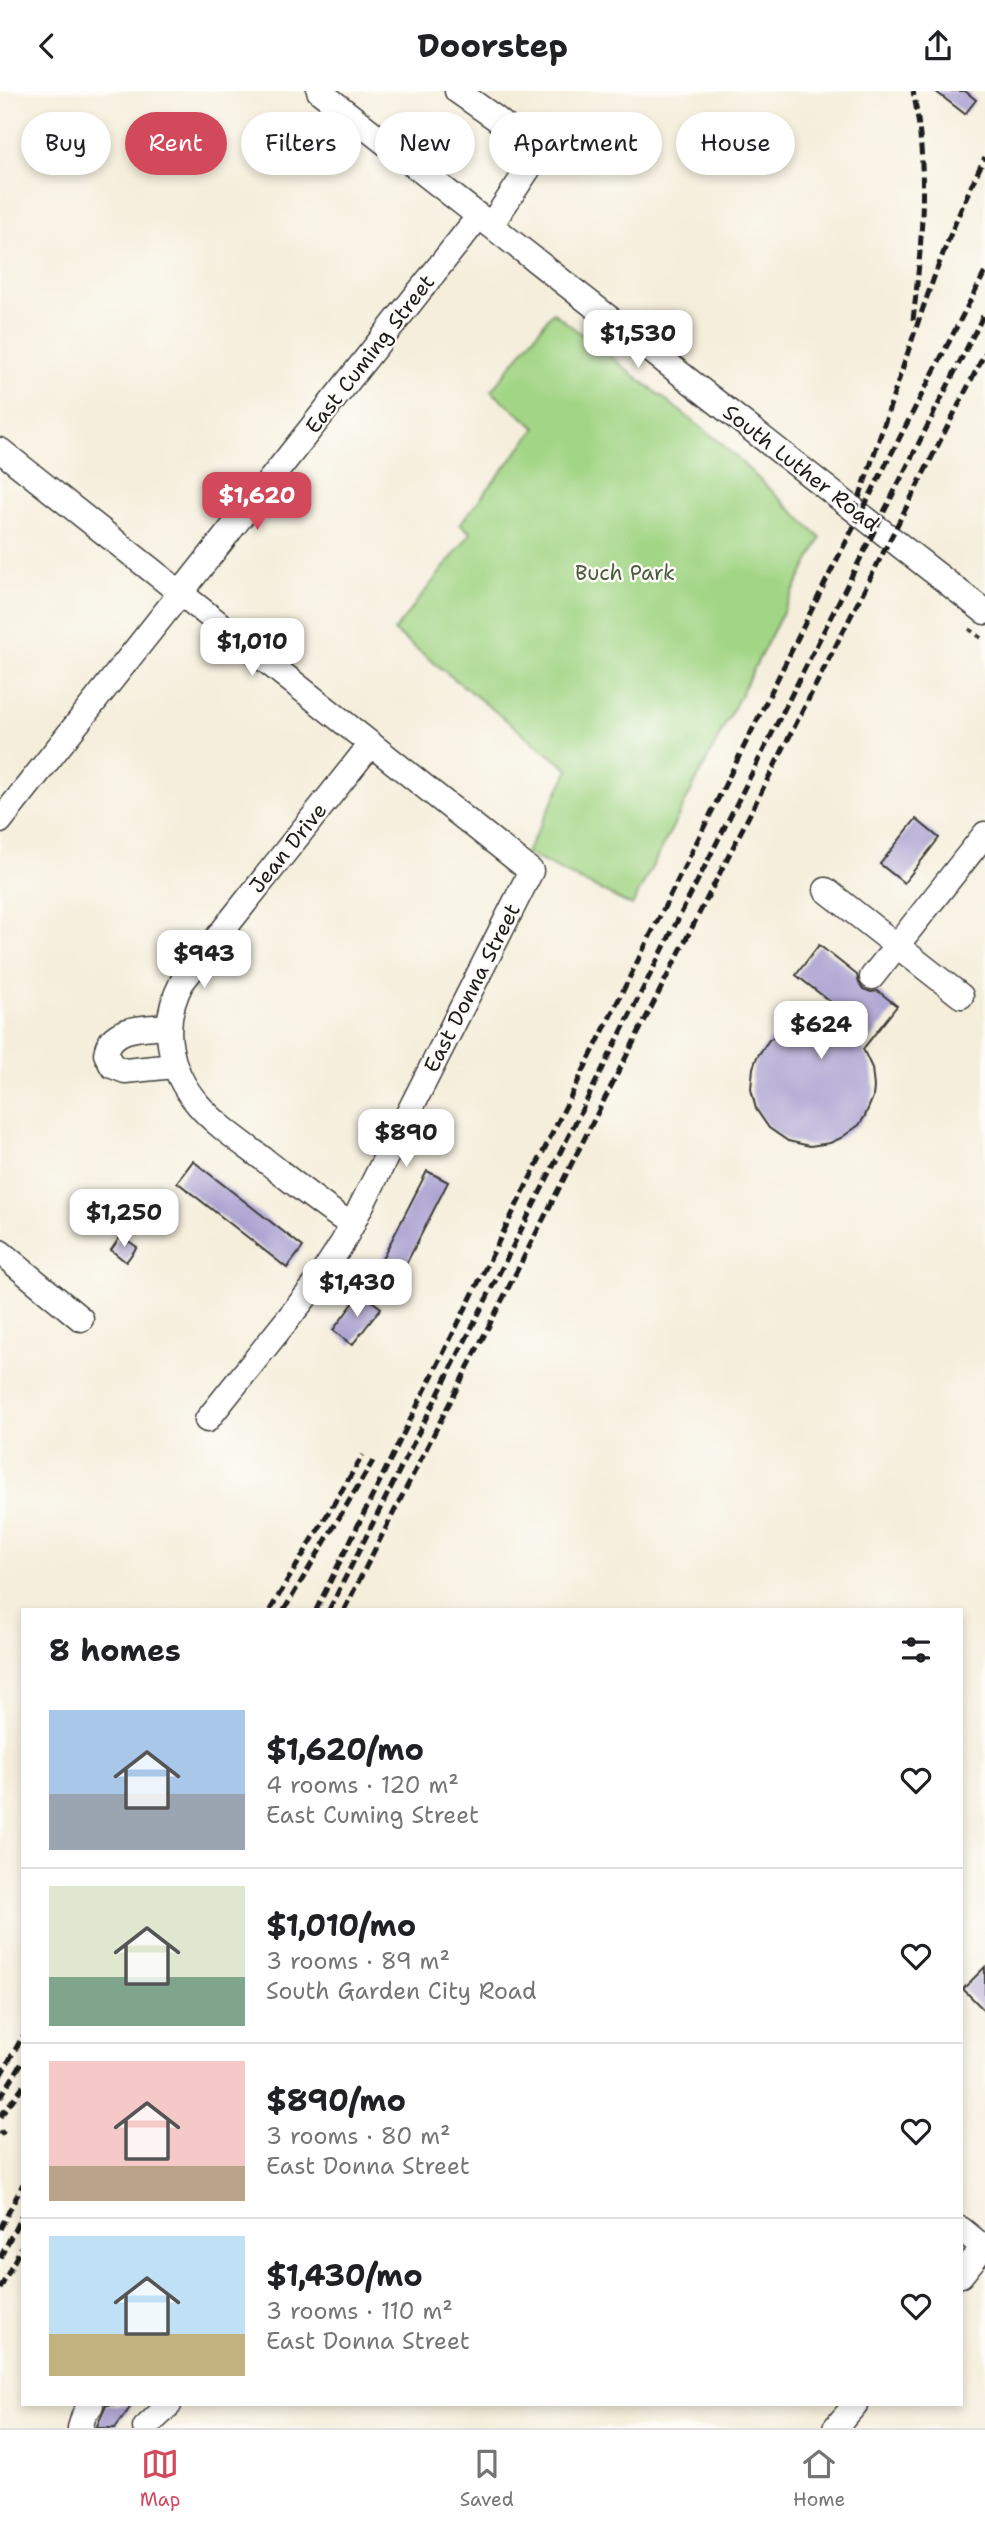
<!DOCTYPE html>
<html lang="en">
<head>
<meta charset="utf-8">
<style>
	body { margin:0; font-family:"Shantell Sans",sans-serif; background:#f6f6f6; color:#202124; height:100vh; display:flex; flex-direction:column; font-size:26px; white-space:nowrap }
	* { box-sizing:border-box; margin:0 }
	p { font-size:23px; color:#757577 }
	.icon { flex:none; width:38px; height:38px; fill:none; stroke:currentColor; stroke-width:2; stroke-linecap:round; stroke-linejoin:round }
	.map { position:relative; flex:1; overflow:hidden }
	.panel { position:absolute; left:21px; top:1517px; width:942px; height:798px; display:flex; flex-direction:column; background:#fff; border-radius:0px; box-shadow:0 4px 10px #0003 }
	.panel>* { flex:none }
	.guide { position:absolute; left:21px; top:21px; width:943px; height:63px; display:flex; gap:14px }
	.price { position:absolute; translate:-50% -60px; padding:0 16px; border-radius:14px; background:#fff; color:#222; font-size:23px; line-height:46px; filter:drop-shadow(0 2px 4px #0008) }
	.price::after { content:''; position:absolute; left:50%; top:42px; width:21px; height:16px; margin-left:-10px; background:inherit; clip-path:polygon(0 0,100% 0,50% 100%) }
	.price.current { background:#d1495b; color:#fff }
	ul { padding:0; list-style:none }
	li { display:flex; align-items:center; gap:21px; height:175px; padding:0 28px }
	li+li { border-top:2px solid #e0e0e0 }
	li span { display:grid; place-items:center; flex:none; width:196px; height:140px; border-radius:0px; color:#555 }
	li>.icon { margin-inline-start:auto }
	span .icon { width:84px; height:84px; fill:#fffc; stroke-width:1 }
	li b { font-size:30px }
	h2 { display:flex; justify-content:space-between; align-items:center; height:84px; padding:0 28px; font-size:30px }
	.chip { padding:0 24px; border-radius:32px; background:#fff; box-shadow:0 4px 10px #0003; font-size:24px; line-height:63px }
	.chip.current { background:#d1495b; color:#fff }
	header { display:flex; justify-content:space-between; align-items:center; height:91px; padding:0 28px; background:#fff; font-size:32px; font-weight:700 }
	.menu { display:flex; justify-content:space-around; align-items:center; height:98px; border-top:2px solid #e0e0e0; background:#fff; font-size:19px; color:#757577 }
	.menu a { display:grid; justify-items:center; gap:4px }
	.menu .current { color:#d1495b }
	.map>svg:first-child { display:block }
	.green { fill:#a2d585; stroke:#5f7850; stroke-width:2 }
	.building { fill:#aba2d1 }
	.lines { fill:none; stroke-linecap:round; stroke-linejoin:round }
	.minor-casing { stroke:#3d3c39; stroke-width:27 }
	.path { stroke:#3d3c39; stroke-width:3.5; stroke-dasharray:5 5; stroke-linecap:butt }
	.minor { stroke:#fff; stroke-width:24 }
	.rail { stroke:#1c1c1c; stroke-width:5; stroke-dasharray:10 5; stroke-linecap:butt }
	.labels { text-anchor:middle; stroke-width:5; stroke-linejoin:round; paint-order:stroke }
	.street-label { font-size:21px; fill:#1c1c1c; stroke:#fdfcf7 }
	.park-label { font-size:21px; fill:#4b5d41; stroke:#fdfcf7 }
</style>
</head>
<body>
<header><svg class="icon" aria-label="back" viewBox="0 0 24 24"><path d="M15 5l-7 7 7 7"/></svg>Doorstep<svg class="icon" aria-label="share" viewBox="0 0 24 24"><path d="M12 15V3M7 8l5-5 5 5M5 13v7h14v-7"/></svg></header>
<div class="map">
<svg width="985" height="2337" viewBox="0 0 985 2337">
	<rect width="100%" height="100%" fill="#fdfcf7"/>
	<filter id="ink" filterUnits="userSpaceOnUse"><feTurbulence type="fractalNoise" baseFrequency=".0143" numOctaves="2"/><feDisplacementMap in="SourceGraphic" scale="14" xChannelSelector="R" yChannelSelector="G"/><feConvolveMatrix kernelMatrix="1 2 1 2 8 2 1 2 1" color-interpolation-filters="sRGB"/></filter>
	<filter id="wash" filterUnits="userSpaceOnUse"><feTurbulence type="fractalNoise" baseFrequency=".00686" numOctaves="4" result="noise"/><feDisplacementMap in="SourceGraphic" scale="28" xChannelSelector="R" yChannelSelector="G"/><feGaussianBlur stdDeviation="1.57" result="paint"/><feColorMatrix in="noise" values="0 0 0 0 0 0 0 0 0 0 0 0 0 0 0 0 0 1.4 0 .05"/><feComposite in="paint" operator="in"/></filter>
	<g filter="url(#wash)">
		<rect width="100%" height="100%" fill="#f5eedb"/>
		<path class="green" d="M553,221L721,352L821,447L632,815L526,762L569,679L394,540L471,442L460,433L536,337L491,300Z"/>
		<g id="blocks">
			<g class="building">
				<path d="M935,0H965L976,9L965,23Z"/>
				<path d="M916,728L939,747L904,792L880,773Z"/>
				<path d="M819,854L857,884L859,892L863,898L871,901L878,900L897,915L863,958L872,977L874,996L873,1006L865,1025L859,1034L841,1047L830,1052L810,1055L788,1050L769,1037L756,1018L751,998L753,977L757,966L769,949L778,943L788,937L809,932L859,933L796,884Z"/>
				<path d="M193,1070L303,1156L287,1177L177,1091Z"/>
				<path d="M427,1080L448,1091L400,1185L379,1174Z"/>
				<path d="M121,1145L137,1156L126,1171L111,1159Z"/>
				<path d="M361,1202L381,1217L352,1254L333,1239Z"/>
				<path d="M985,1876V1920L963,1898Z"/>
				<path d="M106,2315V2314H132L115,2337H96Z"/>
			</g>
		</g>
	</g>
	<g filter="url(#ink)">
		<use href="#blocks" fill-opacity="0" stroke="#3d3c39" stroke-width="2"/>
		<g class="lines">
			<defs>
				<g id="minor">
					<path d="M319,0L985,521"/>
					<path d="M457,0L494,26L539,62L491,134"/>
					<path d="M0,359L531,780L343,1151L315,1194L207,1329"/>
					<path d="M0,730L479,125"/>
					<path d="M826,799L961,905"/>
					<path d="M872,886L985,743"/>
					<path d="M169,935C147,937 110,934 106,963L112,975L125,980L174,975"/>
					<path d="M352,1134C322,1115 294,1092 266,1070C223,1037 178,1011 170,953C167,931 172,910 182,891L371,653"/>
					<path d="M0,1161L81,1228"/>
					<path d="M961,2138L983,2156"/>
					<path d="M961,2184L985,2154"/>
					<path d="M80,2337L84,2324L91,2314"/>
					<path d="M145,2337L169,2314"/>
					<path d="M835,2337L855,2314"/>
				</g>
			</defs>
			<use href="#minor" class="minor-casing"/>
			<path class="path" d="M969,538L985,550"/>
			<use href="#minor" class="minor"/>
			<g class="rail">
				<path d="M913,229C922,153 929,75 913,0"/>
				<path d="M854,421C897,302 929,179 985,66"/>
				<path d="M270,1519L363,1364"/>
				<path d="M284,1519L373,1370"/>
				<path d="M316,1519L830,482L985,181"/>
				<path d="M329,1519L985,221"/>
				<path d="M344,1519L985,262"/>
				<path d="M0,1985L23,1945"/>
				<path d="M0,2007L23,1970"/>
				<path d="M0,2026L23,1995"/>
				<path d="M0,2044L4,2040"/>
				<path d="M0,2138L23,2093"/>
				<path d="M0,2167L23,2122"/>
				<path d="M0,2198L23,2153"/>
			</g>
		</g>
	</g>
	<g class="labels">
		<g class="street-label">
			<text transform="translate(370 263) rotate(-52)" y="7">East Cuming Street</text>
			<text transform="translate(801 377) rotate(38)" y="7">South Luther Road</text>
			<text transform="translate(288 757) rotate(-51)" y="7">Jean Drive</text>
			<text transform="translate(472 897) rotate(-63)" y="7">East Donna Street</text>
		</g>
		<g class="park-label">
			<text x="625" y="489">Buch Park</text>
		</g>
	</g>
</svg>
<b class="price" style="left:638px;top:279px">$1,530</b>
<b class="price current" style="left:257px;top:441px">$1,620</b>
<b class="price" style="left:252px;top:587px">$1,010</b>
<b class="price" style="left:204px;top:899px">$943</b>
<b class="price" style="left:821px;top:970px">$624</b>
<b class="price" style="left:406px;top:1078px">$890</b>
<b class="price" style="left:124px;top:1158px">$1,250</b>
<b class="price" style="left:357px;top:1228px">$1,430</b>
<div class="guide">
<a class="chip">Buy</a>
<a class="chip current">Rent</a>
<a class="chip">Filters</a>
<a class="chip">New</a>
<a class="chip">Apartment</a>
<a class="chip">House</a>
</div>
<section class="panel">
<h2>8 homes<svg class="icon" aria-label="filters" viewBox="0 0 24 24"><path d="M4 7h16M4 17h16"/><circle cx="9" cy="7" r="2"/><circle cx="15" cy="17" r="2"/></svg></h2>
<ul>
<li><span style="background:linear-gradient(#a9c7e8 60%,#9aa5b1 0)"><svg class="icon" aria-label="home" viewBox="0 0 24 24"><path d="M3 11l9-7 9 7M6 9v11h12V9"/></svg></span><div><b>$1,620/mo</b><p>4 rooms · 120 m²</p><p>East Cuming Street</p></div><svg class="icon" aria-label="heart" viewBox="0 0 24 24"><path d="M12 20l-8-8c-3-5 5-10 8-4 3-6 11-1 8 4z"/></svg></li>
<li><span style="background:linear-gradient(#dfe7d0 65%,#7fa58c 0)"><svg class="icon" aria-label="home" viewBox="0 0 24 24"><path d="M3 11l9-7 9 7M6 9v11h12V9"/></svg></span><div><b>$1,010/mo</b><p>3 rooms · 89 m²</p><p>South Garden City Road</p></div><svg class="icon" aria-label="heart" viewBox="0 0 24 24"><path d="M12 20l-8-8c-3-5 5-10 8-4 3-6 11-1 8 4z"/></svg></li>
<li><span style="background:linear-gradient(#f6c9c9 75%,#b9a48a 0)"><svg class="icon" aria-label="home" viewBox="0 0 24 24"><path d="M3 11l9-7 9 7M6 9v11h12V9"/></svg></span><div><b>$890/mo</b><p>3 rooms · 80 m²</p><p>East Donna Street</p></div><svg class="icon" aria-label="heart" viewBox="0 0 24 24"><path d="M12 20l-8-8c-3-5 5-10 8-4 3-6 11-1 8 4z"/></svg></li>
<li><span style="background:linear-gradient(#bfe0f5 70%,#c2b280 0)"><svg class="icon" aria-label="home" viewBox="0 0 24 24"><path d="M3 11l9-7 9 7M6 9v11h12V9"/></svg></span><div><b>$1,430/mo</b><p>3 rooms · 110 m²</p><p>East Donna Street</p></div><svg class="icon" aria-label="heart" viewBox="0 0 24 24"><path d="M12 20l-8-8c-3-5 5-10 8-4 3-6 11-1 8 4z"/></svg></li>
</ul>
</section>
</div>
<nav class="menu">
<a class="current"><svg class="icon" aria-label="map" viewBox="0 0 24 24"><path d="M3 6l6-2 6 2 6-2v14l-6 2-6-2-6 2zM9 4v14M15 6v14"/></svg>Map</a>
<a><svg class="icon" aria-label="saved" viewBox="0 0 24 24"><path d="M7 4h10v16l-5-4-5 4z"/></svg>Saved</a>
<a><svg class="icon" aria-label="home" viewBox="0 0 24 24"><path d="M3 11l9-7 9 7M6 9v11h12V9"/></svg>Home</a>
</nav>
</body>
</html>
